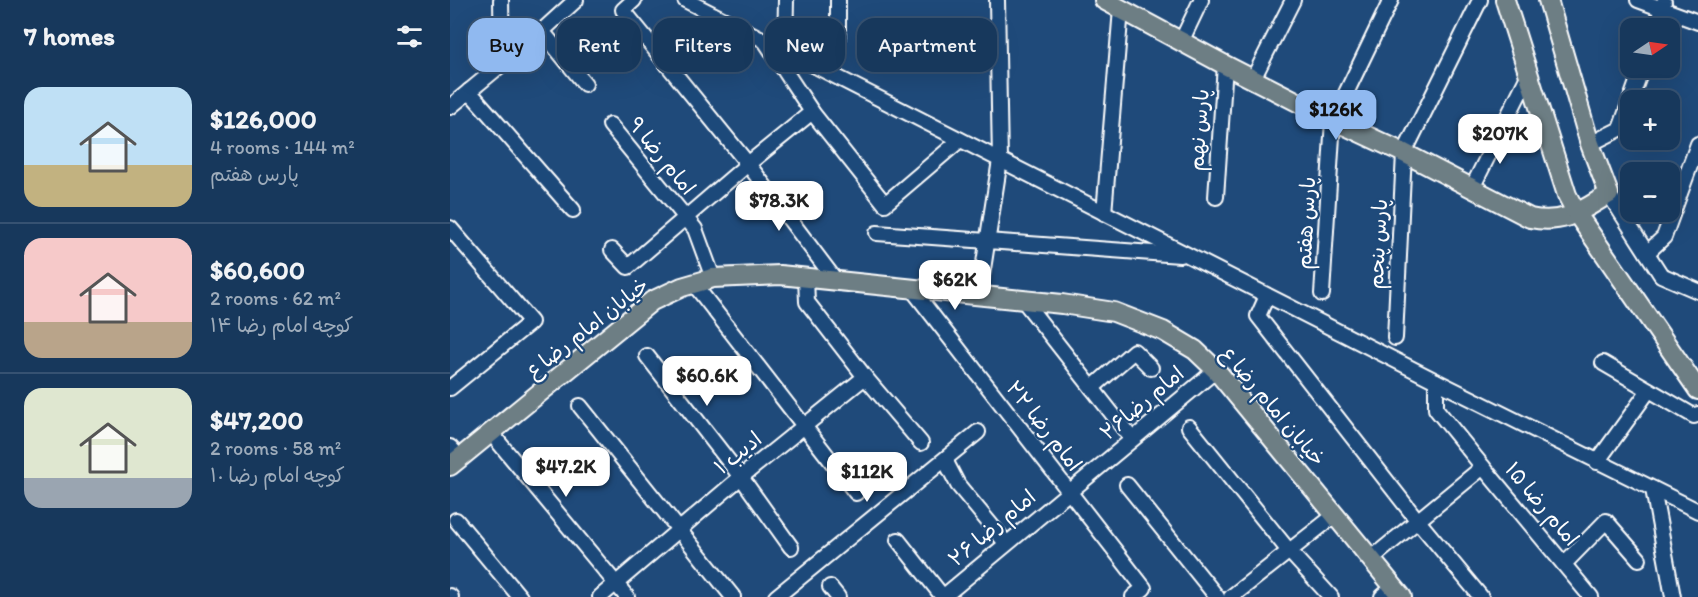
<!DOCTYPE html>
<html lang="en">
<head>
<meta charset="utf-8">
<style>
	body { margin:0; font-family:Itim,"Playpen Sans Arabic",sans-serif; background:#244365; color:#f1f3f6; height:100vh; display:flex; flex-direction:column; font-size:22px; white-space:nowrap }
	* { box-sizing:border-box; margin:0 }
	p { font-size:20px; color:#9eacbb }
	.icon { flex:none; width:33px; height:33px; fill:none; stroke:currentColor; stroke-width:2; stroke-linecap:round; stroke-linejoin:round }
	.map { position:relative; flex:1; overflow:hidden }
	.sheet { display:flex; flex-direction:column; background:#17385c; width:450px }
	.sheet>* { flex:none }
	.top-card { position:absolute; left:18px; top:18px; width:570px; height:54px; display:flex; gap:12px }
	.needle { width:39px; rotate:77deg }
	.buttons { position:absolute; left:1170px; top:18px; display:grid; gap:12px }
	.buttons a { display:grid; place-items:center; width:60px; height:60px; border-radius:12px; background:#17385c; box-shadow:0 6px 24px #0002,0 0 0 2px #365272; font-size:30px }
	.price { position:absolute; translate:-50% -51px; padding:0 14px; border-radius:12px; background:#fff; color:#222; font-size:20px; line-height:39px; filter:drop-shadow(0 2px 3px #0008) }
	.price::after { content:''; position:absolute; left:50%; top:36px; width:18px; height:14px; margin-left:-9px; background:inherit; clip-path:polygon(0 0,100% 0,50% 100%) }
	.price.on { background:#90b9f0; color:#111 }
	ul { padding:0; list-style:none }
	li { display:flex; align-items:center; gap:18px; height:150px; padding:0 24px }
	li+li { border-top:2px solid #365272 }
	li span { display:grid; place-items:center; flex:none; width:168px; height:120px; border-radius:18px; color:#555 }
	li>.icon { margin-inline-start:auto }
	span .icon { width:72px; height:72px; fill:#fffc; stroke-width:1 }
	li b { font-size:26px }
	h2 { display:flex; justify-content:space-between; align-items:center; height:72px; padding:0 24px; font-size:26px }
	.tag { padding:0 21px; border-radius:18px; background:#17385c; box-shadow:0 6px 24px #0002,0 0 0 2px #365272; font-size:21px; line-height:54px }
	.tag.on { background:#90b9f0; color:#111 }
	main { display:flex; flex:1; min-height:0 }
	.map>svg:first-child { display:block }
	.lines { fill:none; stroke-linecap:round; stroke-linejoin:round }
	.minor-casing { stroke:#fff; stroke-width:18 }
	.major-casing { stroke:#fff; stroke-width:22 }
	.minor { stroke:#1f4a7a; stroke-width:14 }
	.major { stroke:#6d7e84; stroke-width:18 }
	.labels { text-anchor:middle; stroke-width:4.5; stroke-linejoin:round; paint-order:stroke }
	.street-label { font-size:21px; fill:#fff; stroke:#1f4a7a }
</style>
</head>
<body>
<main>
<section class="sheet">
<h2>7 homes<svg class="icon" aria-label="filters" viewBox="0 0 24 24"><path d="M4 7h16M4 17h16"/><circle cx="9" cy="7" r="2"/><circle cx="15" cy="17" r="2"/></svg></h2>
<ul>
<li><span style="background:linear-gradient(#bfe0f5 65%,#c2b280 0)"><svg class="icon" aria-label="home" viewBox="0 0 24 24"><path d="M3 11l9-7 9 7M6 9v11h12V9"/></svg></span><div><b>$126,000</b><p>4 rooms · 144 m²</p><p>پارس‌‌ هفتم</p></div></li>
<li><span style="background:linear-gradient(#f6c9c9 70%,#b9a48a 0)"><svg class="icon" aria-label="home" viewBox="0 0 24 24"><path d="M3 11l9-7 9 7M6 9v11h12V9"/></svg></span><div><b>$60,600</b><p>2 rooms · 62 m²</p><p>کوچه امام رضا ۱۴</p></div></li>
<li><span style="background:linear-gradient(#dfe7d0 75%,#9aa5b1 0)"><svg class="icon" aria-label="home" viewBox="0 0 24 24"><path d="M3 11l9-7 9 7M6 9v11h12V9"/></svg></span><div><b>$47,200</b><p>2 rooms · 58 m²</p><p>کوچه امام رضا ۱۰</p></div></li>
</ul>
</section>
<div class="map">
<svg width="1248" height="597" viewBox="0 0 1248 597">
	<rect width="100%" height="100%" fill="#1f4a7a"/>
	<filter id="ink" filterUnits="userSpaceOnUse"><feTurbulence type="fractalNoise" baseFrequency=".0167" numOctaves="2"/><feDisplacementMap in="SourceGraphic" scale="12" xChannelSelector="R" yChannelSelector="G"/><feConvolveMatrix kernelMatrix="1 2 1 2 8 2 1 2 1" color-interpolation-filters="sRGB"/></filter>
	<g filter="url(#ink)">
		<g class="lines">
			<defs>
				<g id="minor">
					<path d="M51,0L52,64"/>
					<path d="M235,0L986,381L1248,511"/>
					<path d="M1188,0L1248,22"/>
					<path d="M1206,28L1214,2"/>
					<path d="M92,31L135,84"/>
					<path d="M315,41L362,112"/>
					<path d="M731,42L751,0"/>
					<path d="M335,51L336,0"/>
					<path d="M388,57V0"/>
					<path d="M803,79L843,0"/>
					<path d="M19,91L123,210"/>
					<path d="M0,107L92,31L126,0"/>
					<path d="M160,125L245,229L263,278"/>
					<path d="M1140,144L1170,129L1192,68"/>
					<path d="M1022,188L1078,76"/>
					<path d="M1159,194L1211,275L1248,291"/>
					<path d="M766,197L775,65"/>
					<path d="M654,213L671,9"/>
					<path d="M0,228L81,322L0,388"/>
					<path d="M427,233L730,255"/>
					<path d="M162,250L178,267L298,164L173,10L184,0"/>
					<path d="M1197,253L1214,237L1248,144"/>
					<path d="M356,278L357,302L415,377"/>
					<path d="M386,281L298,164L362,112L435,204L510,140"/>
					<path d="M244,284L406,493"/>
					<path d="M462,289L694,588L683,597"/>
					<path d="M872,294L883,120L941,0"/>
					<path d="M529,295L550,160L547,0"/>
					<path d="M817,296L808,316L968,521L1031,597"/>
					<path d="M573,300L682,439"/>
					<path d="M945,338L954,153L1030,0"/>
					<path d="M197,356L291,477L341,547"/>
					<path d="M1153,363L1244,416L1248,414"/>
					<path d="M986,381V409L1033,467"/>
					<path d="M642,388L684,351L701,368"/>
					<path d="M130,406L283,597"/>
					<path d="M739,427L839,551L881,597"/>
					<path d="M41,433L177,597"/>
					<path d="M0,447L10,458"/>
					<path d="M495,460L508,485L556,543"/>
					<path d="M1147,462L1199,390"/>
					<path d="M677,485L767,597"/>
					<path d="M1203,489L1223,597"/>
					<path d="M6,520L70,597"/>
					<path d="M448,540L493,597"/>
					<path d="M921,559L1033,467L1141,597"/>
					<path d="M1114,564L1156,521L1189,559"/>
					<path d="M380,587L388,597"/>
					<path d="M0,596L1,597"/>
					<path d="M150,597L291,477L415,377L471,443"/>
					<path d="M326,597L528,432"/>
					<path d="M493,597L766,370"/>
					<path d="M781,597L885,515"/>
					<path d="M932,597L944,587"/>
				</g>
				<g id="major">
					<path d="M654,0L775,65L883,120L954,153L1080,218C1114,225 1131,211 1159,194L1140,144L1098,0"/>
					<path d="M1055,0L1117,195L1127,214L1248,390"/>
					<path d="M0,466L202,301L232,287L263,278L330,275L612,304L664,312L713,331L745,350L766,370L952,597"/>
				</g>
			</defs>
			<use href="#minor" class="minor-casing"/>
			<use href="#major" class="major-casing"/>
			<use href="#minor" class="minor"/>
			<use href="#major" class="major"/>
		</g>
	</g>
	<g class="labels">
		<g class="street-label">
			<text transform="translate(749 130) rotate(-86)" y="7">پارس‌‌ نهم</text>
			<text transform="translate(212 156) rotate(51)" y="7">امام رضا ۹</text>
			<text transform="translate(856 223) rotate(-87)" y="7">پارس‌‌ هفتم</text>
			<text transform="translate(928 244) rotate(-87)" y="7">پارس‌‌ پنجم</text>
			<text transform="translate(137 328) rotate(-38)" y="7">خیابان امام رضا ع</text>
			<text transform="translate(692 403) rotate(-40)" y="7">امام رضا۲۶</text>
			<text transform="translate(823 406) rotate(50)" y="7">خیابان امام رضا ع</text>
			<text transform="translate(594 426) rotate(52)" y="7">امام رضا ۲۲</text>
			<text transform="translate(288 453) rotate(-39)" y="7">ادیب ۱</text>
			<text transform="translate(1092 504) rotate(50)" y="7">۱۵ امام رضا</text>
			<text transform="translate(542 528) rotate(-40)" y="7">امام رضا ۲۶</text>
		</g>
	</g>
</svg>
<div class="buttons">
<a><svg class="needle" viewBox="-14 -14 28 28"><path d="M0-13l5 13h-10z" fill="#e53935"/><path d="M0 13l5-13h-10z" fill="#9eacbb"/></svg></a>
<a>+</a>
<a>−</a>
</div>
<b class="price on" style="left:886px;top:141px">$126K</b>
<b class="price" style="left:1050px;top:165px">$207K</b>
<b class="price" style="left:329px;top:232px">$78.3K</b>
<b class="price" style="left:505px;top:311px">$62K</b>
<b class="price" style="left:257px;top:407px">$60.6K</b>
<b class="price" style="left:116px;top:498px">$47.2K</b>
<b class="price" style="left:417px;top:503px">$112K</b>
<div class="top-card">
<a class="tag on">Buy</a>
<a class="tag">Rent</a>
<a class="tag">Filters</a>
<a class="tag">New</a>
<a class="tag">Apartment</a>
</div>
</div>
</main>
</body>
</html>
